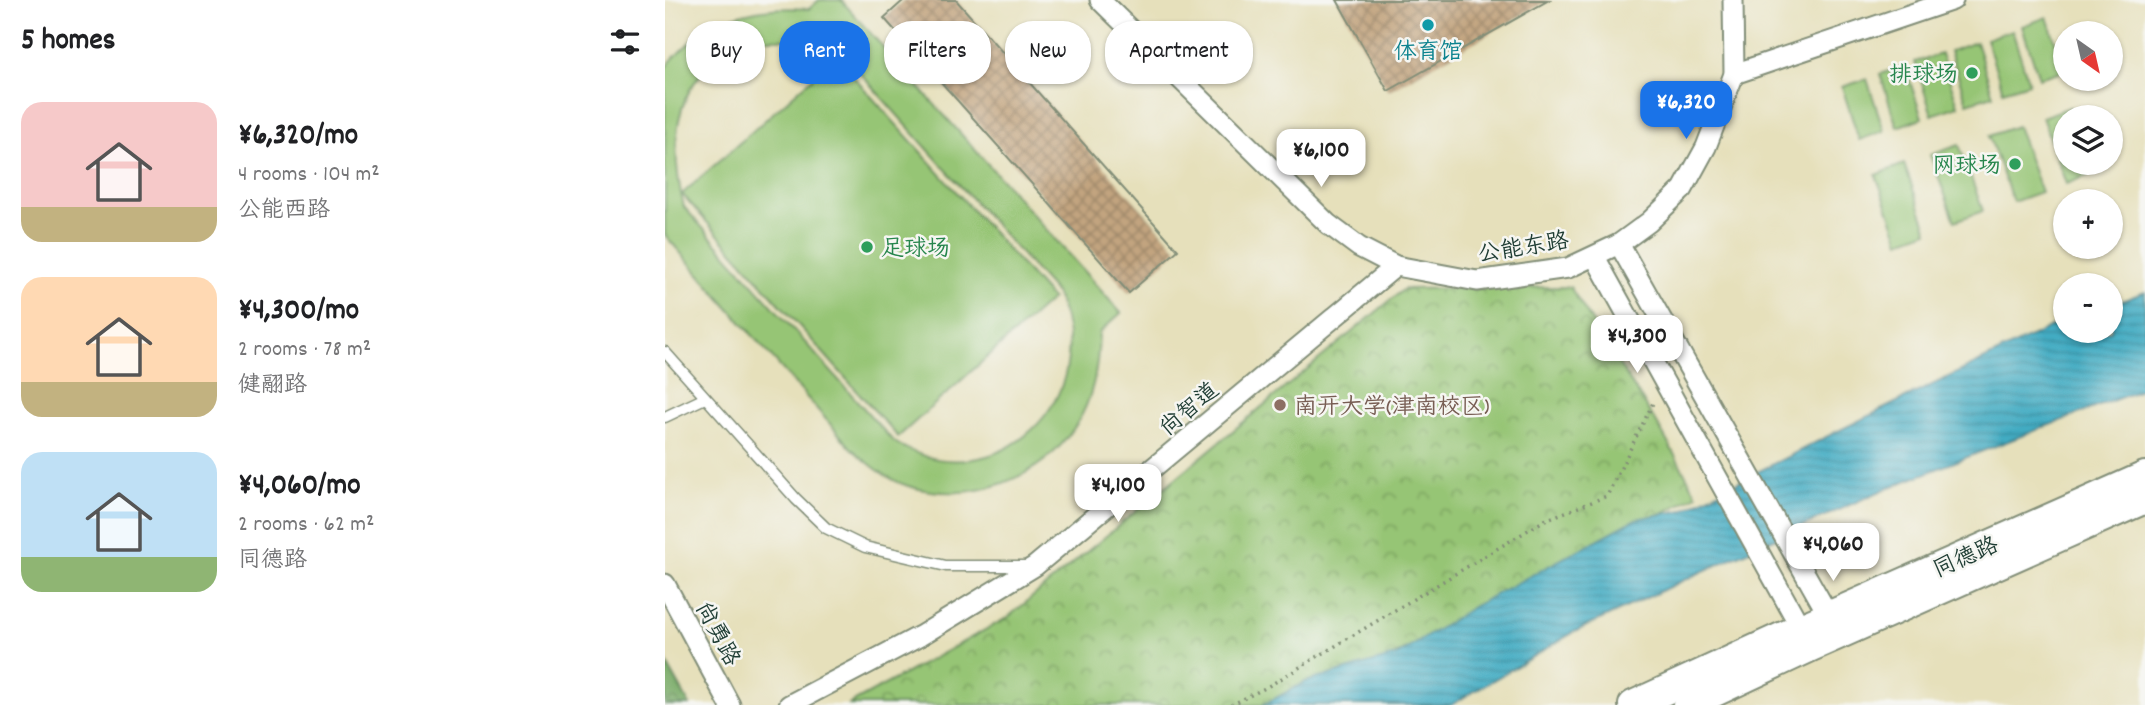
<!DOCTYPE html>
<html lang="en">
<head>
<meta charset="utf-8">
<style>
	body { margin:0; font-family:Dekko,"LXGW WenKai TC",sans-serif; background:#f2f2f2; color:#202124; height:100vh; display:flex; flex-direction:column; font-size:26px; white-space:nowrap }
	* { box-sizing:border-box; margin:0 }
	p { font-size:23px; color:#757577 }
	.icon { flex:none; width:38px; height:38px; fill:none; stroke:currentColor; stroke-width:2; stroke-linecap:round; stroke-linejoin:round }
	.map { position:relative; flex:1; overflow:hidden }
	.panel { display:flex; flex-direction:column; background:#fff; width:665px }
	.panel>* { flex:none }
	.banner { position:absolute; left:21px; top:21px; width:665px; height:63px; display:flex; gap:14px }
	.needle { width:46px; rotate:146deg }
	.tools { position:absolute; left:1388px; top:21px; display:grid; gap:14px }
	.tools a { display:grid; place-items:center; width:70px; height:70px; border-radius:50%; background:#fff; box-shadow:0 2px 5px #0004; font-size:35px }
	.price { position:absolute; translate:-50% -60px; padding:0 16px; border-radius:14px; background:#fff; color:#222; font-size:23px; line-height:46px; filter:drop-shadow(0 2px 4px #0008) }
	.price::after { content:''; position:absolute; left:50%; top:42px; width:21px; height:16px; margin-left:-10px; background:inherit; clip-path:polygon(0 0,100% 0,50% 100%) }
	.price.active { background:#1a73e8; color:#fff }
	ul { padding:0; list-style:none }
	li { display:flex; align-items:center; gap:21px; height:175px; padding:0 21px }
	li span { display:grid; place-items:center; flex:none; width:196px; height:140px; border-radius:21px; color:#555 }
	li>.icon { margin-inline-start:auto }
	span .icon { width:84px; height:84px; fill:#fffc; stroke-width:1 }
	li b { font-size:30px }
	h2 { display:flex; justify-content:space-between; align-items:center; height:84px; padding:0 21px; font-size:30px }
	.pill { padding:0 24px; border-radius:28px; background:#fff; box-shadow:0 2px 5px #0004; font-size:24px; line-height:63px }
	.pill.active { background:#1a73e8; color:#fff }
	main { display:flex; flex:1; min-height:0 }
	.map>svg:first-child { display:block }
	.forest { fill:url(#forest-crowns); stroke:#4c744d; stroke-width:2 }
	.park { fill:url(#park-crowns); stroke:#5a8154; stroke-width:2 }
	.garden { fill:#96c574; stroke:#5a8154; stroke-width:2; fill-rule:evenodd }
	.water { fill:url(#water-rules); stroke:#31747c; stroke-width:2 }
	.building { fill:url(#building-cross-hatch) }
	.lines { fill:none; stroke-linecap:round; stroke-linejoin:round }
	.service-casing { stroke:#828e78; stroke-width:13 }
	.minor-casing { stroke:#828e78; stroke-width:23 }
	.secondary-casing { stroke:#828e78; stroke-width:32 }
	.path { stroke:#828e78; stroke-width:3.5; stroke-dasharray:2 5; stroke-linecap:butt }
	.service { stroke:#fff; stroke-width:10 }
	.minor { stroke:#fff; stroke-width:19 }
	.secondary { stroke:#fff; stroke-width:28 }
	.culture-dot { fill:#0f9aa8; stroke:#f6f6f2; stroke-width:2.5 }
	.leisure-dot { fill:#2e9e5b; stroke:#f6f6f2; stroke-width:2.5 }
	.education-dot { fill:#8d6e63; stroke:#f6f6f2; stroke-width:2.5 }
	.labels { text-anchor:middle; stroke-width:5; stroke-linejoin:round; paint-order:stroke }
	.culture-label { font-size:23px; fill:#0d838f; stroke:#f6f6f2 }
	.leisure-label { font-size:23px; fill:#27864d; stroke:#f6f6f2; text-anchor:end }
	.street-label { font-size:23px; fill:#1f3d34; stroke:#f6f6f2 }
	.education-label { font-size:23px; fill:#785e54; stroke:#f6f6f2; text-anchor:start }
</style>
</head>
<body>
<main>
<section class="panel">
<h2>5 homes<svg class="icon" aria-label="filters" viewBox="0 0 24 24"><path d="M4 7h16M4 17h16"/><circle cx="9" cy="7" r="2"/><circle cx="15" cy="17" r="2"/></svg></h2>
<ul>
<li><span style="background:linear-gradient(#f6c9c9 75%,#c2b280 0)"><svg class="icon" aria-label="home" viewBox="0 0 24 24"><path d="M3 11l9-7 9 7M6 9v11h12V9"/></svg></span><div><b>¥6,320/mo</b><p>4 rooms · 104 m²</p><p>公能西路</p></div></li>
<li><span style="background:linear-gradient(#ffd9b3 75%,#c2b280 0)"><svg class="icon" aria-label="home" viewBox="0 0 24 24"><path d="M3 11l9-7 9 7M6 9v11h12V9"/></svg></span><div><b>¥4,300/mo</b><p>2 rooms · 78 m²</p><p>健翮路</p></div></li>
<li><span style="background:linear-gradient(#bfe0f5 75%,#8fb573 0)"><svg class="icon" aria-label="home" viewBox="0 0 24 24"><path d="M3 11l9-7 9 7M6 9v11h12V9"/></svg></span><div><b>¥4,060/mo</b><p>2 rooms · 62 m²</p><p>同德路</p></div></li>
</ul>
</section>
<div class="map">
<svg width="1480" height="705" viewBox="0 0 1480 705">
	<defs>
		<pattern id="forest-crowns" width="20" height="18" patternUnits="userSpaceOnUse" patternTransform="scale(1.75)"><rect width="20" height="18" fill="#78aa66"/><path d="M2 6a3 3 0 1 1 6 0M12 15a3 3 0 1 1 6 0" fill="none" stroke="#628c55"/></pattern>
		<pattern id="park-crowns" width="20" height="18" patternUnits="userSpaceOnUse" patternTransform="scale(1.75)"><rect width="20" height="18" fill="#96c574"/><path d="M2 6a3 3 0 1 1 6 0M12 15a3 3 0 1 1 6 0" fill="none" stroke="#7aa160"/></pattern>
		<pattern id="water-rules" width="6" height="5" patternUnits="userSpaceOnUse" patternTransform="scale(1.75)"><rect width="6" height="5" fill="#43acc3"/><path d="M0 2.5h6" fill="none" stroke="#378d9f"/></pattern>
		<pattern id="building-cross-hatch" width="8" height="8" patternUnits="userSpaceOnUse" patternTransform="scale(1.75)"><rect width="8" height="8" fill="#c2a47f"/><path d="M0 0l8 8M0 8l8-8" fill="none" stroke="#9d8769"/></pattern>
	</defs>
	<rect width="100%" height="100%" fill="#f6f6f2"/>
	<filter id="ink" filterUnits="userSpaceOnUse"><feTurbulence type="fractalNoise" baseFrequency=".0143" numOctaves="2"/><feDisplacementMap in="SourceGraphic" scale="14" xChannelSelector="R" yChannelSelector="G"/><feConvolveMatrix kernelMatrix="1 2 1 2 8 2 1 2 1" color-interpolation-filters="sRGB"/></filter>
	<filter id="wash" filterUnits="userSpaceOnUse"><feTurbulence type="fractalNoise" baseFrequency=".00686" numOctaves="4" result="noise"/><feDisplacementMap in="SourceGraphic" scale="28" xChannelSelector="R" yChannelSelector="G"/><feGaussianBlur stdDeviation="1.57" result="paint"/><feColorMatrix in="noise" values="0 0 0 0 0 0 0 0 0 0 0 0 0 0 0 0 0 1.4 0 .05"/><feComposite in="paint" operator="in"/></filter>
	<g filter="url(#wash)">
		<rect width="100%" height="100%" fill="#e6e0bb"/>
		<path class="forest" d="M0,660L25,705H0Z"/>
		<path class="park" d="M905,287L993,425L1032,495L636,705H183L342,618L739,289Z"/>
		<g class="garden">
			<path d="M154,0H176L456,313L434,333C433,366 429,397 411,425C377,480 305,505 243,486C221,479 203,463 186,448L0,235V68C39,20 83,4 144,9ZM100,39C148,37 158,45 195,73L389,291C445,396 328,506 228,441L19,207C0,128 13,60 100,39Z"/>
			<path d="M1382,17L1400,70L1374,78L1357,26Z"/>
			<path d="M1347,30L1364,83L1338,91L1321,39Z"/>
			<path d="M1311,42L1328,95L1302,103L1285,51Z"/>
			<path d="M1276,54L1293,106L1267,115L1250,62Z"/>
			<path d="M171,57L387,299L233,437L17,194Z"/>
			<path d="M1240,66L1257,118L1232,127L1215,74Z"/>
			<path d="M1202,79L1219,131L1194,140L1177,87Z"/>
			<path d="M1405,107L1409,117H1400V163H1426L1429,173L1401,184L1377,117Z"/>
			<path d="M1352,126L1376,192L1348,202L1324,136Z"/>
			<path d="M1294,145L1318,211L1290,221L1265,155Z"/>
			<path d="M1239,164L1263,231L1235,241L1211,175Z"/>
		</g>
		<path class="water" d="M1480,292V388L1220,489L1036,572L911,631L786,705H598L640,682L733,655L809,606L971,519L1018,510L1173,431L1388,326L1400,322V331H1446V305Z"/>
		<g id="blocks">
			<g class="building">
				<path d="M239,0H291L513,250L464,293L219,18Z"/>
				<path d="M672,0H884L723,91Z"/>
			</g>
		</g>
	</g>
	<g filter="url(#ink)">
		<use href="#blocks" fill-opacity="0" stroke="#828e78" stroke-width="2"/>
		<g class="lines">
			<defs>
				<g id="service">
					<path d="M0,352L131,499L161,528L200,547L281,566H363"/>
					<path d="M0,417L40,398"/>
				</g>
				<g id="minor">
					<path d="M435,0L663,224L694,247L731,266L812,281L903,268L954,244L984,222L1018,189L1041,147L1069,74L1068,0"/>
					<path d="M1069,74L1288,0"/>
					<path d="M954,244L1169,625"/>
					<path d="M930,257L1142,639"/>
					<path d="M0,584L65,705"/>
					<path d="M124,705L255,636L370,566L731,266"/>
				</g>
				<g id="secondary">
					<path d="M968,705L1136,628L1480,476"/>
					<path d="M1022,705L1146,647L1480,499"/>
				</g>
			</defs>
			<use href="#service" class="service-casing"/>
			<use href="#minor" class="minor-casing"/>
			<use href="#secondary" class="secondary-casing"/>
			<path class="path" d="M566,705L602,687L880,520L942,496L989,401"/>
			<use href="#service" class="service"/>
			<use href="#minor" class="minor"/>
			<use href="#secondary" class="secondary"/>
		</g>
	</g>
	<circle class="culture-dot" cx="763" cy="25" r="7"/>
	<g class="leisure-dot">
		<circle cx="1307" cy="73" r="7"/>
		<circle cx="1350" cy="164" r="7"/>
		<circle cx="202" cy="247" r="7"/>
	</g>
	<circle class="education-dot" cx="615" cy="405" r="7"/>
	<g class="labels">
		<g class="culture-label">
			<text x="763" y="58">体育馆</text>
		</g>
		<g class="leisure-label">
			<text x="1293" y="81">排球场</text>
			<text x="1336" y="172">网球场</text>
			<text x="216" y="255" text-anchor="start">足球场</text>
		</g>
		<g class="street-label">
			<text transform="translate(858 246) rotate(-9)" y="8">公能东路</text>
			<text transform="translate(523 408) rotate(-40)" y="8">尚智道</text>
			<text transform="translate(1300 556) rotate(-24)" y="8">同德路</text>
			<text transform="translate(54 633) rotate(62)" y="8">尚勇路</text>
		</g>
		<g class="education-label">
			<text x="629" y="413">南开大学(津南校区)</text>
		</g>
	</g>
</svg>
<div class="tools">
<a><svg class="needle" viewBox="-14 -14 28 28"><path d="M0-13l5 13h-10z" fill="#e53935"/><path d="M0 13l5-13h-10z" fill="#757577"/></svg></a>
<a><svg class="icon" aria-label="layers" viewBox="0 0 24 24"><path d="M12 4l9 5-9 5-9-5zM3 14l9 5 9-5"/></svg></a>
<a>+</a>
<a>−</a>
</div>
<b class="price active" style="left:1021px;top:141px">¥6,320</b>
<b class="price" style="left:656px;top:189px">¥6,100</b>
<b class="price" style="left:972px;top:375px">¥4,300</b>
<b class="price" style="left:453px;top:524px">¥4,100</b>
<b class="price" style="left:1168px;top:583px">¥4,060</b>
<div class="banner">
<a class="pill">Buy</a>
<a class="pill active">Rent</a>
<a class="pill">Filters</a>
<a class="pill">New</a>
<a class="pill">Apartment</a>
</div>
</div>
</main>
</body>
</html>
